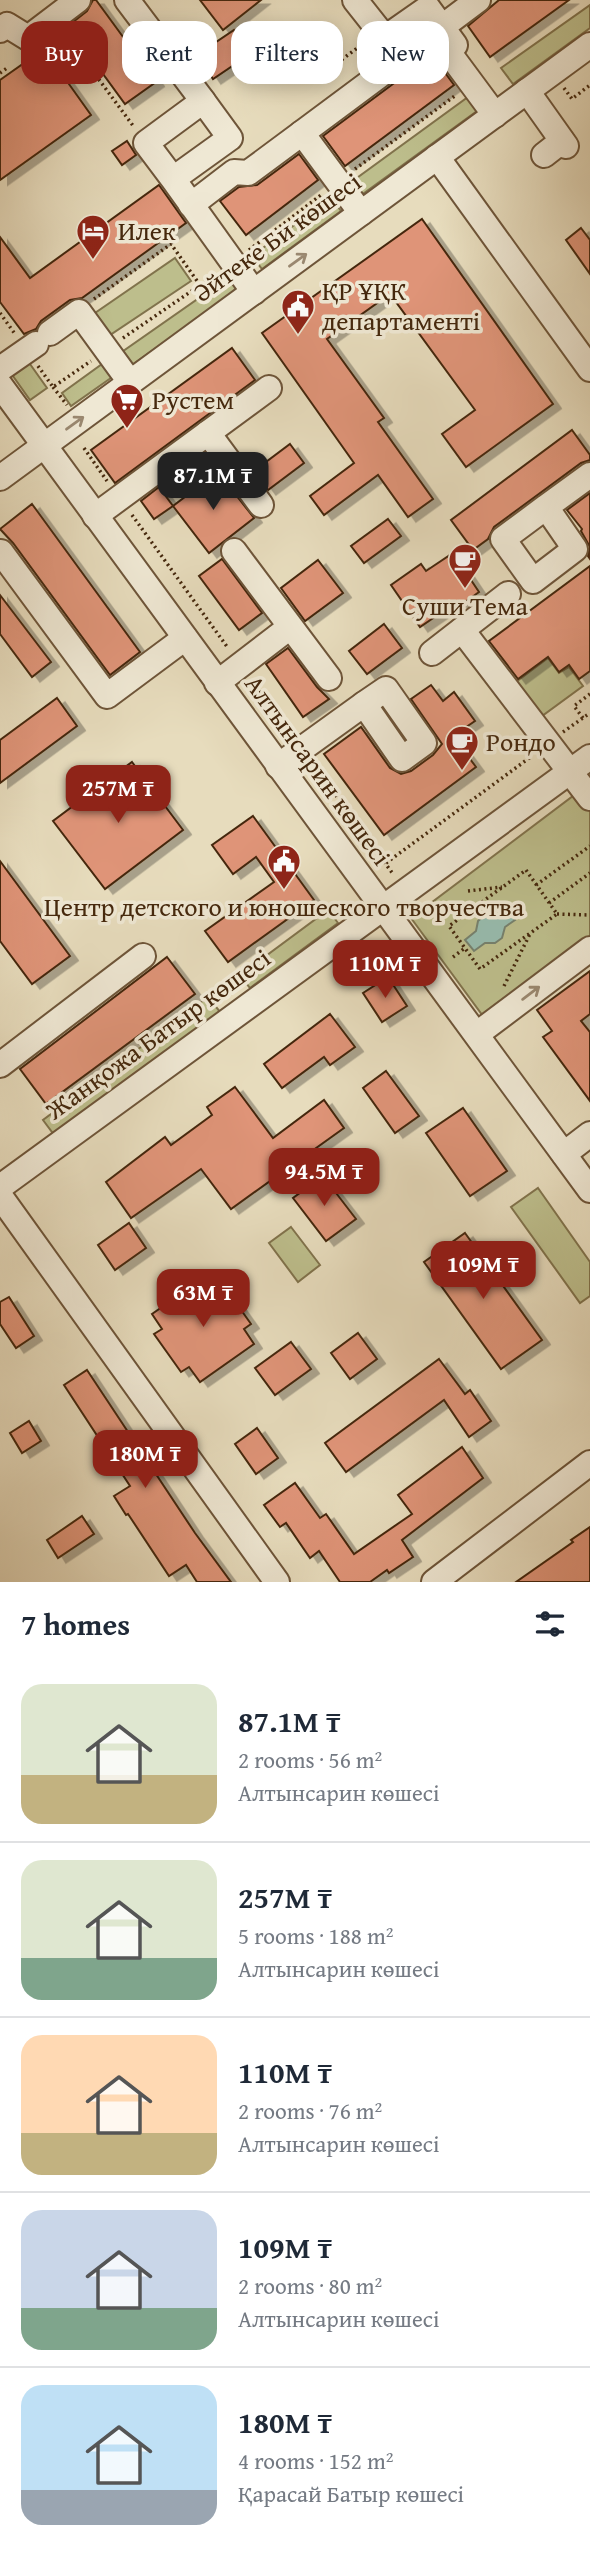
<!DOCTYPE html>
<html lang="en">
<head>
<meta charset="utf-8">
<style>
	body { margin:0; font-family:"Gentium Book Plus",serif; background:#f6f6f7; color:#1f2937; height:100vh; display:flex; flex-direction:column; font-size:26px; white-space:nowrap }
	* { box-sizing:border-box; margin:0 }
	p { font-size:23px; color:#747a83 }
	.icon { flex:none; width:38px; height:38px; fill:none; stroke:currentColor; stroke-width:2; stroke-linecap:round; stroke-linejoin:round }
	.map { position:relative; height:1582px; overflow:hidden }
	.details { display:flex; flex-direction:column; background:#fff; flex:1 }
	.details>* { flex:none }
	.hud { position:absolute; left:21px; top:21px; width:550px; height:63px; display:flex; gap:14px }
	.price { position:absolute; translate:-50% -60px; padding:0 16px; border-radius:14px; background:#8f2418; color:#fff; font-size:23px; line-height:46px; filter:drop-shadow(0 2px 4px #0008) }
	.price::after { content:''; position:absolute; left:50%; top:42px; width:21px; height:16px; margin-left:-10px; background:inherit; clip-path:polygon(0 0,100% 0,50% 100%) }
	.price.active { background:#222; color:#fff }
	ul { padding:0; list-style:none }
	li { display:flex; align-items:center; gap:21px; height:175px; padding:0 21px }
	li+li { border-top:2px solid #e0e1e3 }
	li span { display:grid; place-items:center; flex:none; width:196px; height:140px; border-radius:21px; color:#555 }
	li>.icon { margin-inline-start:auto }
	span .icon { width:84px; height:84px; fill:#fffc; stroke-width:1 }
	li b { font-size:30px }
	h2 { display:flex; justify-content:space-between; align-items:center; height:84px; padding:0 21px; font-size:30px }
	.tag { padding:0 24px; border-radius:21px; background:#fff; box-shadow:0 4px 18px #0003; font-size:24px; line-height:63px }
	.tag.active { background:#8f2418; color:#fff }
	.map>svg:first-child { display:block }
	.green { fill:#bdbe8c; stroke:#81734c; stroke-width:2 }
	.water { fill:#97bcae; stroke:#76816e; stroke-width:2 }
	.building { fill:#df9478; stroke:#45280d; stroke-width:2; filter:url(#shadow) }
	.lines { fill:none; stroke-linecap:round; stroke-linejoin:round }
	.minor-casing { stroke:#6e5539; stroke-width:28 }
	.path { stroke:#45280d; stroke-width:3.5; stroke-dasharray:2 3.5; stroke-linecap:butt }
	.minor { stroke:#efe8d4; stroke-width:24 }
	.oneway { stroke:#9a8870 }
	.labels { text-anchor:middle; stroke-width:7; stroke-linejoin:round; paint-order:stroke }
	.poi-label { font-size:26px; fill:#45280d; stroke:#efe8d4; text-anchor:start }
	.street-label { font-size:26px; fill:#45280d; stroke:#efe8d4 }
</style>
</head>
<body>
<div class="map">
<svg width="590" height="1582" viewBox="0 0 590 1582">
	<defs>
		<filter id="shadow"><feDropShadow dx="8" dy="4.5" stdDeviation="0" flood-color="#0004"/></filter>
	</defs>
	<rect width="100%" height="100%" fill="#e7dcbd"/>
	<filter id="stains"><feTurbulence type="fractalNoise" baseFrequency=".00286" numOctaves="4"/><feColorMatrix values="0 0 0 0 .2 0 0 0 0 .09 0 0 0 0 .02 0 0 0 .5 -.17"/></filter>
	<radialGradient id="worn" r=".72"><stop offset=".6" stop-color="#630" stop-opacity="0"/><stop offset="1" stop-color="#630" stop-opacity=".3"/></radialGradient>
	<g class="green">
		<path d="M590,5V28L513,84L501,68Z"/>
		<path d="M468,97L477,111L360,196L350,183Z"/>
		<path d="M331,198L341,211L262,269L252,256Z"/>
		<path d="M175,258L191,281L110,335L95,313Z"/>
		<path d="M232,275L241,288L129,367L119,354Z"/>
		<path d="M25,357L47,388L30,400L8,369Z"/>
		<path d="M109,359L118,373L71,406L62,393Z"/>
		<path d="M548,658L559,673L569,667L583,686L542,716L516,682Z"/>
		<path d="M577,793L590,809V938L483,1016L411,918Z"/>
		<path d="M328,910L338,923L250,988L240,975Z"/>
		<path d="M208,997L221,1013L55,1136L43,1120Z"/>
		<path d="M538,1188L590,1262V1296L580,1303L511,1207Z"/>
		<path d="M291,1227L320,1265L298,1282L269,1243Z"/>
	</g>
	<path class="water" d="M506,908L515,920L505,927L502,938L495,943H485L474,951L465,940L476,931L478,921L485,915H497Z"/>
	<g class="building">
		<path d="M93,0H96L156,82L125,104L68,26L87,11Z"/>
		<path d="M200,0H261L223,30Z"/>
		<path d="M499,0H569L490,57L468,26Z"/>
		<path d="M234,30L250,54L213,79L197,55Z"/>
		<path d="M44,49L91,115L0,180V80Z"/>
		<path d="M432,55L454,85L345,166L323,136Z"/>
		<path d="M127,141L136,155L122,165L112,151Z"/>
		<path d="M299,154L318,180L246,235L220,201L239,187L257,185Z"/>
		<path d="M159,185L186,223L82,298L70,300L41,321L36,329L24,334L0,302V237L30,278Z"/>
		<path d="M422,219L553,404L466,467L442,434L475,410L390,294L327,339L384,418L378,422L433,499L408,517L378,475L324,515L310,496L354,463L262,333Z"/>
		<path d="M581,228L590,240V274L566,240Z"/>
		<path d="M232,348L255,380L115,483L91,450Z"/>
		<path d="M572,430L590,455V460L581,463L494,527L488,539L473,550L451,520Z"/>
		<path d="M290,444L304,463L268,490L254,471Z"/>
		<path d="M218,472L254,518L209,553L173,506Z"/>
		<path d="M159,487L173,506L154,519L141,501Z"/>
		<path d="M590,493V559L588,556L590,547L581,531L582,529L567,510Z"/>
		<path d="M32,504L140,652L110,675L13,543L0,529Z"/>
		<path d="M388,519L401,536L364,563L351,546Z"/>
		<path d="M453,553L479,592L461,605L458,601L420,627L391,585L421,564L426,571Z"/>
		<path d="M222,559L262,613L239,630L199,576Z"/>
		<path d="M318,560L343,593L305,621L281,588Z"/>
		<path d="M590,566V671L579,679L569,665L559,672L548,657L518,679L489,641Z"/>
		<path d="M0,595L51,662L32,677L0,634Z"/>
		<path d="M384,624L402,648L367,674L349,651Z"/>
		<path d="M288,648L317,687L329,699L303,717L266,664Z"/>
		<path d="M431,685L443,701L454,692L475,721L453,736L476,767L384,835L324,754L361,727L390,768L401,774L411,771L433,755L442,744L411,699Z"/>
		<path d="M57,698L77,726L0,783V740Z"/>
		<path d="M132,762L183,830L105,889L53,821Z"/>
		<path d="M253,816L314,900L228,962L205,931L274,882L256,857L233,874L212,845Z"/>
		<path d="M0,861L70,956L32,984L0,941Z"/>
		<path d="M167,957L195,994L46,1104L20,1069Z"/>
		<path d="M590,971V1014L581,1021L590,1032V1101L543,1037L552,1031L537,1010Z"/>
		<path d="M388,977L407,1006L382,1022L363,993Z"/>
		<path d="M330,1014L355,1047L330,1065L324,1057L282,1088L264,1064Z"/>
		<path d="M386,1071L419,1116L395,1133L363,1088Z"/>
		<path d="M235,1087L273,1138L324,1100L344,1128L231,1209L201,1169L131,1218L106,1182L165,1137L171,1145L212,1115L207,1107Z"/>
		<path d="M463,1108L507,1171L470,1196L426,1133Z"/>
		<path d="M323,1176L356,1219L326,1241L293,1198Z"/>
		<path d="M129,1223L146,1248L115,1270L98,1245Z"/>
		<path d="M465,1233L542,1340L501,1369L424,1262Z"/>
		<path d="M205,1277L213,1289L222,1283L251,1324L244,1329L254,1344L200,1382L189,1367L181,1372L154,1334L162,1329L152,1314Z"/>
		<path d="M9,1297L34,1336L16,1348L0,1324V1302Z"/>
		<path d="M358,1333L377,1359L350,1379L331,1353Z"/>
		<path d="M291,1342L311,1369L275,1395L255,1368Z"/>
		<path d="M439,1359L465,1394L470,1390L491,1421L469,1437L444,1400L346,1472L325,1443Z"/>
		<path d="M87,1370L195,1533L231,1582H197L186,1565L169,1576L128,1514L126,1515L114,1496L130,1486L64,1385Z"/>
		<path d="M29,1421L41,1441L22,1453L10,1433Z"/>
		<path d="M257,1428L278,1458L256,1474L235,1444Z"/>
		<path d="M462,1447L483,1478L402,1540L413,1557L389,1573L387,1570L370,1582H340L319,1551L310,1558L286,1523L280,1527L264,1505L295,1483L320,1518L326,1514L354,1554L412,1514L398,1495Z"/>
		<path d="M82,1516L94,1534L58,1558L47,1540Z"/>
		<path d="M590,1527V1582H516L573,1542L571,1540Z"/>
	</g>
	<g class="lines">
		<defs>
			<g id="minor">
				<path d="M127,0L203,101"/>
				<path d="M355,0L385,38L428,8L455,45"/>
				<path d="M442,27L478,0"/>
				<path d="M0,30L7,25L28,38L78,0"/>
				<path d="M527,91L566,146"/>
				<path d="M544,155L562,141"/>
				<path d="M437,157L590,369"/>
				<path d="M173,179L146,143L203,101L230,138L173,179L254,292"/>
				<path d="M191,205L234,172L248,173L302,133"/>
				<path d="M361,213L302,133L435,34L495,115"/>
				<path d="M50,333L79,312L130,382"/>
				<path d="M0,369L36,344"/>
				<path d="M0,385L590,1190"/>
				<path d="M208,433L261,505"/>
				<path d="M0,478L590,45"/>
				<path d="M546,507L503,539L533,581L575,549L546,507L590,475"/>
				<path d="M95,516L269,388"/>
				<path d="M234,551L329,678"/>
				<path d="M1,552L107,696L185,638"/>
				<path d="M462,630L590,798"/>
				<path d="M432,653L508,594"/>
				<path d="M217,683L290,627"/>
				<path d="M386,689L424,743L402,759L364,704Z"/>
				<path d="M278,766L364,704"/>
				<path d="M477,1034L590,949"/>
				<path d="M0,1065L143,956"/>
				<path d="M564,1154L590,1134"/>
				<path d="M0,1187L590,757"/>
				<path d="M0,1196L277,1582"/>
				<path d="M434,1582L590,1463"/>
			</g>
		</defs>
		<use href="#minor" class="minor-casing"/>
		<g class="path">
			<path d="M66,35L134,127"/>
			<path d="M0,73L7,68"/>
			<path d="M318,73L328,70L364,43"/>
			<path d="M564,88L572,99L590,85"/>
			<path d="M355,169L456,95"/>
			<path d="M249,250L321,195"/>
			<path d="M94,299L171,244L200,285"/>
			<path d="M0,313L15,334"/>
			<path d="M123,338L215,275"/>
			<path d="M38,366L53,387L91,361"/>
			<path d="M53,387L67,405"/>
			<path d="M84,448L107,481"/>
			<path d="M132,515L228,648"/>
			<path d="M253,682L290,733"/>
			<path d="M583,718L574,706L590,694"/>
			<path d="M563,732L590,713"/>
			<path d="M313,764L393,874"/>
			<path d="M386,863L532,756"/>
			<path d="M526,870L557,914L480,969L449,926Z"/>
			<path d="M536,885L590,846"/>
			<path d="M468,891L502,887"/>
			<path d="M549,903L590,873"/>
			<path d="M557,914L590,915"/>
			<path d="M453,957L465,948"/>
			<path d="M378,961L390,952"/>
			<path d="M504,986L530,934"/>
		</g>
		<use href="#minor" class="minor"/>
	</g>
	<defs><path id="oneway-shaft" d="M-6 0H5M1.5-3L5.5 0L1.5 3" fill="none" stroke-width="1.6" stroke-linecap="round" stroke-linejoin="round" transform="scale(1.75)"/></defs>
	<g class="oneway">
		<use href="#oneway-shaft" transform="translate(298 260) rotate(-36)"/>
		<use href="#oneway-shaft" transform="translate(75 423) rotate(-36)"/>
		<use href="#oneway-shaft" transform="translate(531 993) rotate(-37)"/>
	</g>
	<defs>
		<symbol id="hotel-pin" viewBox="-11 -11 22 30"><path d="M0 17L-7.5 6A9.5 9.5 0 1 1 7.5 6Z" fill="#8f2418" stroke="#efe8d4"/><path d="M-6-4.5h1.5V1H6V5H4.5V3h-9V5H-6ZM-4 0a1.8 1.8 0 1 1 3.6 0ZM.5 0V-2.5h3Q6-2.5 6 0Z" fill="#fff"/></symbol>
		<symbol id="civic-pin" viewBox="-11 -11 22 30"><path d="M0 17L-7.5 6A9.5 9.5 0 1 1 7.5 6Z" fill="#8f2418" stroke="#efe8d4"/><path d="M-.6-6.5H3V-4.5H.6V-3L4-1V1h2V6H-6V1h2V-1L-.6-3ZM-1.2 2.5V6h2.4V2.5Z" fill="#fff"/></symbol>
		<symbol id="supermarket-pin" viewBox="-11 -11 22 30"><path d="M0 17L-7.5 6A9.5 9.5 0 1 1 7.5 6Z" fill="#8f2418" stroke="#efe8d4"/><path d="M-6-5.5h2.5l.6 2H6L4.5 2H-2.5L-4.4-4H-6ZM-1.5 3.2a1.3 1.3 0 1 0 .1 0ZM3 3.2a1.3 1.3 0 1 0 .1 0Z" fill="#fff"/></symbol>
		<symbol id="cafe-pin" viewBox="-11 -11 22 30"><path d="M0 17L-7.5 6A9.5 9.5 0 1 1 7.5 6Z" fill="#8f2418" stroke="#efe8d4"/><path d="M-5.5-4.5H6V0H3Q3 3.5 0 3.5H-2.5Q-5.5 3.5-5.5 0ZM3-3.2v2h1.7v-2ZM-6 4.5H4V6H-6Z" fill="#fff"/></symbol>
	</defs>
	<g fill-rule="evenodd">
		<use href="#hotel-pin" x="74" y="212" width="38" height="52"/>
		<use href="#civic-pin" x="279" y="287" width="38" height="52"/>
		<use href="#supermarket-pin" x="108" y="381" width="38" height="52"/>
		<use href="#cafe-pin" x="446" y="541" width="38" height="52"/>
		<use href="#cafe-pin" x="443" y="723" width="38" height="52"/>
		<use href="#civic-pin" x="265" y="842" width="38" height="52"/>
	</g>
	<g class="labels">
		<g class="poi-label">
			<text x="118" y="240">Илек</text>
			<text x="322" y="300">ҚР ҰҚК<tspan x="322" dy="30">департаменті</tspan></text>
			<text x="152" y="409">Рустем</text>
			<text x="465" y="615" text-anchor="middle">Суши Тема</text>
			<text x="486" y="751">Рондо</text>
			<text x="284" y="916" text-anchor="middle">Центр детского и юношеского творчества</text>
		</g>
		<g class="street-label">
			<text transform="translate(277 237) rotate(-36)" y="9">Әйтеке Би көшесі</text>
			<text transform="translate(318 770) rotate(54)" y="9">Алтынсарин көшесі</text>
			<text transform="translate(158 1034) rotate(-36)" y="9">Жанқожа Батыр көшесі</text>
		</g>
	</g>
	<rect width="100%" height="100%" filter="url(#stains)"/>
	<rect width="100%" height="100%" fill="url(#worn)"/>
</svg>
<b class="price active" style="left:213px;top:512px">87.1M ₸</b>
<b class="price" style="left:118px;top:825px">257M ₸</b>
<b class="price" style="left:385px;top:1000px">110M ₸</b>
<b class="price" style="left:324px;top:1208px">94.5M ₸</b>
<b class="price" style="left:483px;top:1301px">109M ₸</b>
<b class="price" style="left:203px;top:1329px">63M ₸</b>
<b class="price" style="left:145px;top:1490px">180M ₸</b>
<div class="hud">
<a class="tag active">Buy</a>
<a class="tag">Rent</a>
<a class="tag">Filters</a>
<a class="tag">New</a>
</div>
</div>
<section class="details">
<h2>7 homes<svg class="icon" aria-label="filters" viewBox="0 0 24 24"><path d="M4 7h16M4 17h16"/><circle cx="9" cy="7" r="2"/><circle cx="15" cy="17" r="2"/></svg></h2>
<ul>
<li><span style="background:linear-gradient(#dfe7d0 65%,#c2b280 0)"><svg class="icon" aria-label="home" viewBox="0 0 24 24"><path d="M3 11l9-7 9 7M6 9v11h12V9"/></svg></span><div><b>87.1M ₸</b><p>2 rooms · 56 m²</p><p>Алтынсарин көшесі</p></div></li>
<li><span style="background:linear-gradient(#dfe7d0 70%,#7fa58c 0)"><svg class="icon" aria-label="home" viewBox="0 0 24 24"><path d="M3 11l9-7 9 7M6 9v11h12V9"/></svg></span><div><b>257M ₸</b><p>5 rooms · 188 m²</p><p>Алтынсарин көшесі</p></div></li>
<li><span style="background:linear-gradient(#ffd9b3 70%,#c2b280 0)"><svg class="icon" aria-label="home" viewBox="0 0 24 24"><path d="M3 11l9-7 9 7M6 9v11h12V9"/></svg></span><div><b>110M ₸</b><p>2 rooms · 76 m²</p><p>Алтынсарин көшесі</p></div></li>
<li><span style="background:linear-gradient(#c9d6e8 70%,#7fa58c 0)"><svg class="icon" aria-label="home" viewBox="0 0 24 24"><path d="M3 11l9-7 9 7M6 9v11h12V9"/></svg></span><div><b>109M ₸</b><p>2 rooms · 80 m²</p><p>Алтынсарин көшесі</p></div></li>
<li><span style="background:linear-gradient(#bfe0f5 75%,#9aa5b1 0)"><svg class="icon" aria-label="home" viewBox="0 0 24 24"><path d="M3 11l9-7 9 7M6 9v11h12V9"/></svg></span><div><b>180M ₸</b><p>4 rooms · 152 m²</p><p>Қарасай Батыр көшесі</p></div></li>
</ul>
</section>
</body>
</html>
